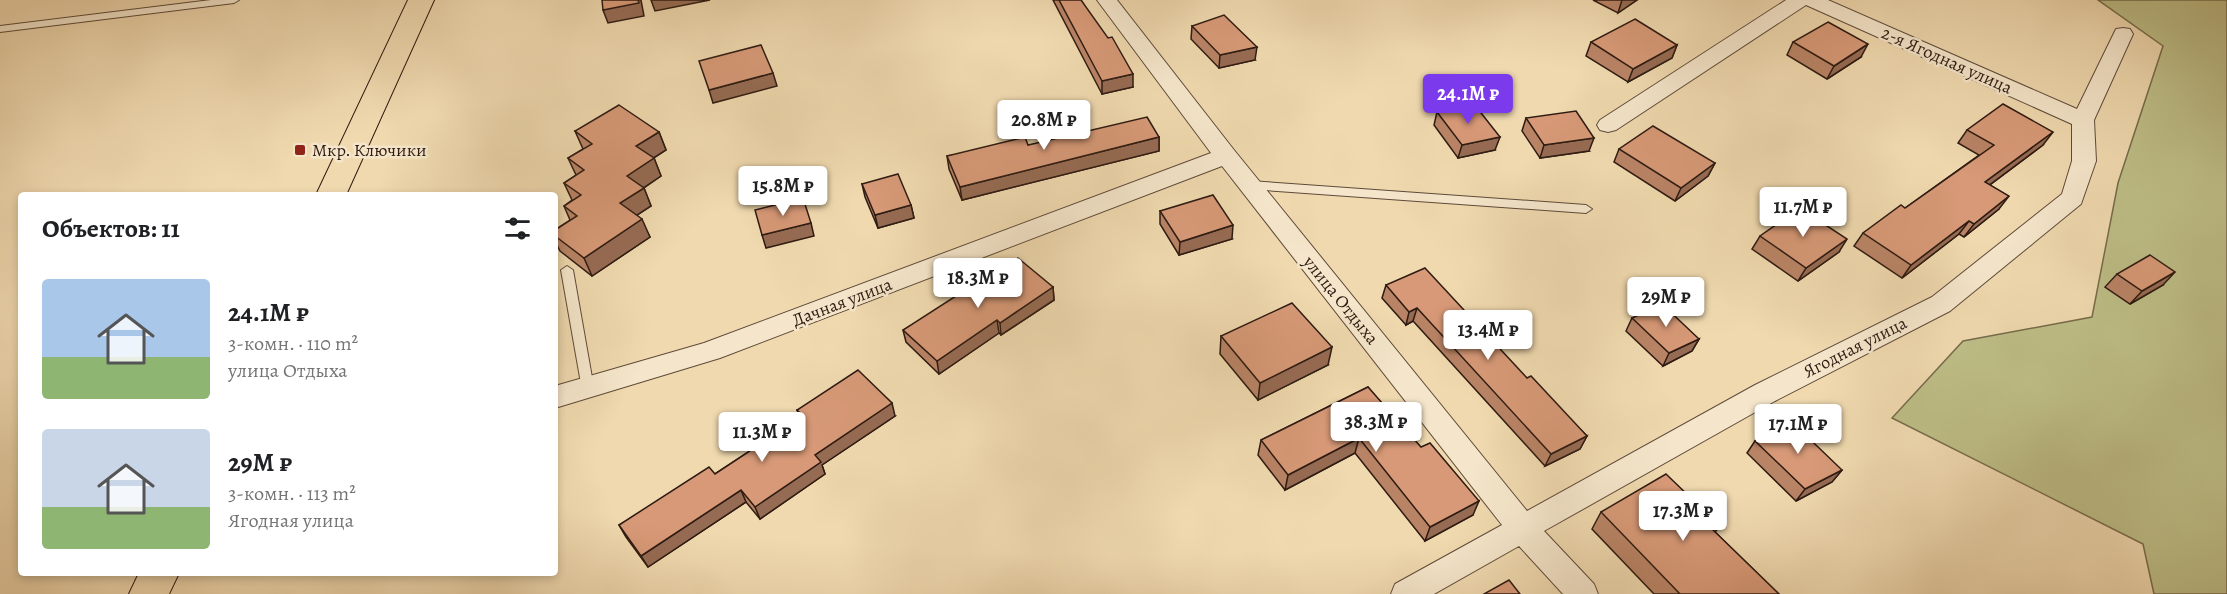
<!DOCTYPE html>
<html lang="ru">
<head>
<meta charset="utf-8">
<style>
	body { margin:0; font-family:Alegreya,serif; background:#f6f6f6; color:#202124; height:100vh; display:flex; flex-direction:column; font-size:22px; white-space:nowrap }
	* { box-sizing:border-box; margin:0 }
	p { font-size:20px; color:#757577 }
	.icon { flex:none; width:33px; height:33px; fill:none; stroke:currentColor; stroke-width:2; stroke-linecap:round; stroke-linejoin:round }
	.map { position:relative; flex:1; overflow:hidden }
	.details { position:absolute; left:18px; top:192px; width:540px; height:384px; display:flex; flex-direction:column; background:#fff; border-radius:6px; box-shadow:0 3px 9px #0003 }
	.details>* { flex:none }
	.price { position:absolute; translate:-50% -51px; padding:0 14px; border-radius:6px; background:#fff; color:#222; font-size:20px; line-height:39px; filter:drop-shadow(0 2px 3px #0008) }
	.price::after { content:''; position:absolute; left:50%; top:36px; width:18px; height:14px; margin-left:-9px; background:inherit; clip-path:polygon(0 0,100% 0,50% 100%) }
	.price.on { background:#7c3aed; color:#fff }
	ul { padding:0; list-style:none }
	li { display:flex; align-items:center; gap:18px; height:150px; padding:0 24px }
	li span { display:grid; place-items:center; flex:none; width:168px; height:120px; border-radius:6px; color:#555 }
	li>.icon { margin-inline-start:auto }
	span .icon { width:72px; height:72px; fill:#fffc; stroke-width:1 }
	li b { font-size:26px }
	h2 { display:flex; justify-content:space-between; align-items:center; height:72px; padding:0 24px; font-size:26px }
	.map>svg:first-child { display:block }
	.green { fill:#bebe87; stroke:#766c4c; stroke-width:1.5 }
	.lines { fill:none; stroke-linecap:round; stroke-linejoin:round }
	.service-casing { stroke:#5e4a39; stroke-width:2 }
	.minor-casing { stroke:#5e4a39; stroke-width:2 }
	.primary-casing { stroke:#2e1b12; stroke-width:2 }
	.service { fill:#f5e6cb; fill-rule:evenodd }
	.minor { fill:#f5e6cb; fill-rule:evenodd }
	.primary { fill:#f0d9af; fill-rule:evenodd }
	.wall { fill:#b98466; stroke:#2e1b12; stroke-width:1.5 }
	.shaded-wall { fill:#966b53; stroke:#2e1b12; stroke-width:1.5 }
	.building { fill:#d79977; stroke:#2e1b12; stroke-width:1.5 }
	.poi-dot { fill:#8f2418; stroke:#f5e6cb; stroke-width:2 }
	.labels { text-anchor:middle; stroke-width:5; stroke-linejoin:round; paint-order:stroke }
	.street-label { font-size:18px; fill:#2e1b12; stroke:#f5e6cb }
	.poi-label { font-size:18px; fill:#2e1b12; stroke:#f5e6cb; text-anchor:start }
</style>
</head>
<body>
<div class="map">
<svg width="2227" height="594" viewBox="0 0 2227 594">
	<rect width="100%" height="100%" fill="#f0d9af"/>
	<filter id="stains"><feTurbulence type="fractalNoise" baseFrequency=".00333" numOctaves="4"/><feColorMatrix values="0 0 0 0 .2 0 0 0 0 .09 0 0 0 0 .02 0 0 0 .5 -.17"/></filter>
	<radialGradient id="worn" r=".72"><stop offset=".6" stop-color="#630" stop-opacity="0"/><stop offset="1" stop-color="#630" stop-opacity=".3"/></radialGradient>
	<path class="green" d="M2098,0H2227V594H2154L2143,544L1892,418L1963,341L2092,317L2118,183L2163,46Z"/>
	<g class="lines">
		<defs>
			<g id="service">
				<path d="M211,0H239L234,3L0,32V26Z"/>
				<path d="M1250,181L1586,205L1592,209L1586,213L1250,189L1244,185Z"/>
				<path d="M567,266L573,270L594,389L593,393L588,394L583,393L582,389L561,270Z"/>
			</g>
			<path id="minor" d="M1097,0H1117L1234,150L1527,511L1755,385L1932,297L2062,194L2072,161V124L1806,5L1616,130L1608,132L1600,130L1597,125L1600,120L1786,0H1828L2077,109L2116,29L2123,28L2130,29L2133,34L2094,120L2096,161L2081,204L1950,311L1775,401L1544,531L1594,584L1598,594H1563L1519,546L1434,594H1391L1395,584L1502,525L1222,166L720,358L555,408V386L704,343L1211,153Z"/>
			<g id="primary">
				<path d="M408,0H434L346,195H316Z"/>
				<path d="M139,573H179L169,594H129Z"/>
			</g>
		</defs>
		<use href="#service" class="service-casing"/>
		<use href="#minor" class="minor-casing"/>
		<use href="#primary" class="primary-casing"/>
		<use href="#service" class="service"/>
		<use href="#minor" class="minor"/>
		<use href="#primary" class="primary"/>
	</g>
	<g class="wall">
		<path d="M1053,0H1081L1133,87L1102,94Z"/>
		<path d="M1593,0H1637L1618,13Z"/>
		<path d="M1192,26L1255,60L1219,68L1191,39Z"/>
		<path d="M1591,42L1677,45L1672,58L1628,82L1586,56Z"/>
		<path d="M1793,42L1861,57L1827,79L1787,55Z"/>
		<path d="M1437,112L1495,150L1458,158L1434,125Z"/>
		<path d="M1526,118L1589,151L1540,158L1522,131Z"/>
		<path d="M1967,130L2043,145L1990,185L1999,209L1964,237L1959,234L1902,278L1854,246L1863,233L1905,208L1979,155L1958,143Z"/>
		<path d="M575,131L659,132L666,150L654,158L661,176L644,188L651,206L637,215L650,237L592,276L560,251L555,241V230L570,220L564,206L572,200L564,183L576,175L568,158L583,149Z"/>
		<path d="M1159,137V151L962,200L949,169L947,156L1028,145Z"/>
		<path d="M1619,149L1715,163L1708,176L1675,201L1614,162Z"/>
		<path d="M862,184L911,205L914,218L878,228L865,197Z"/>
		<path d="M1160,211L1232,239L1179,255L1160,224Z"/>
		<path d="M1760,236L1839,252L1798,281L1752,249Z"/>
		<path d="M2117,274L2163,285L2130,304L2105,287Z"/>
		<path d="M1386,285L1527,378L1587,436L1580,449L1545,466L1413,321L1406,325L1382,298Z"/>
		<path d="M1053,287L1054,300L1001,335L999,333L939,374L906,342L903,330L961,296Z"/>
		<path d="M1632,318L1699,339L1692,351L1663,366L1626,331Z"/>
		<path d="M1221,336L1328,365L1258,400L1220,354Z"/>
		<path d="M1368,387L1473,515L1425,541L1355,453L1285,490L1258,455L1261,440Z"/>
		<path d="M797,410L895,416L822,465L825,474L760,519L746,502L648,567L626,537L619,525L715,474L800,418Z"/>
		<path d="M1755,441L1842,470L1832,482L1796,501L1747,453Z"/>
		<path d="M1601,512L1720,526L1715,532L1779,594H1654L1592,529Z"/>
	</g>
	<g class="shaded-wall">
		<path d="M638,0H641L644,16L608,23L603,10Z"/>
		<path d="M651,0H710L655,11Z"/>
		<path d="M1622,0H1637L1618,13Z"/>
		<path d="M1868,44L1861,57L1827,79L1834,66Z"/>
		<path d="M1677,45L1672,58L1628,82L1633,69Z"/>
		<path d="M1257,47L1255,60L1219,68L1220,55Z"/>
		<path d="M773,73L777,86L713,103L709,90Z"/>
		<path d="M1133,74V87L1102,94V81Z"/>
		<path d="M659,132L666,150L644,164L636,146Z"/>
		<path d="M2053,132L2043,145L1976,195L1985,182Z"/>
		<path d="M1159,137V151L962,200L960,187Z"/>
		<path d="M1500,137L1495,150L1458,158L1462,145Z"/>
		<path d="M1594,138L1589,151L1540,158L1544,145Z"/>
		<path d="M654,158L661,176L634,194L627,176Z"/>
		<path d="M1715,163L1708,176L1675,201L1681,188Z"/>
		<path d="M644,188L651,206L628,221L620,203Z"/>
		<path d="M2009,196L1999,209L1964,237L1974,224Z"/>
		<path d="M911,205L914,218L878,228L875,215Z"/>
		<path d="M642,219L650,237L592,276L584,258Z"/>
		<path d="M1969,221L1959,234L1902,278L1911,265Z"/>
		<path d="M811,223L814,236L766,248L762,235Z"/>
		<path d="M1233,225L1232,239L1179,255L1180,242Z"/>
		<path d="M1847,239L1839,252L1798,281L1806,268Z"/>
		<path d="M2175,272L2163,285L2130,304L2142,291Z"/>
		<path d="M1053,287L1054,300L1001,335L1000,323Z"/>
		<path d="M1417,308L1413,321L1406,325L1409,312Z"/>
		<path d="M997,320L999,333L939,374L937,361Z"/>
		<path d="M1699,339L1692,351L1663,366L1669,353Z"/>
		<path d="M1332,347L1328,365L1258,400L1260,383Z"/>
		<path d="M892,403L895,416L822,465L825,474L760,519L755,507L815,455Z"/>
		<path d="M1587,436L1580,449L1545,466L1551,454Z"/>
		<path d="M1359,438L1355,453L1285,490L1288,475Z"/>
		<path d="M1842,470L1832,482L1796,501L1805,489Z"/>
		<path d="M741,490L746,502L648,567L641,556Z"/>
		<path d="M1479,501L1473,515L1425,541L1430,527Z"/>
	</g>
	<g class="building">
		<path d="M602,0H638L639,3L603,10Z"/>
		<path d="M1059,0H1081L1108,38L1112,37L1133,74L1102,81Z"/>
		<path d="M1224,15L1257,47L1220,55L1192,26Z"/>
		<path d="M1635,19L1677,45L1633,69L1591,42Z"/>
		<path d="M1828,22L1868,44L1834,66L1793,42Z"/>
		<path d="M761,45L773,73L709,90L699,61Z"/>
		<path d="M1474,104L1500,137L1462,145L1437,112Z"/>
		<path d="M2003,104L2053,132L1985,182L2009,196L1974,224L1969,221L1911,265L1863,233L1901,205L1905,208L1994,145L1967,130Z"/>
		<path d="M619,105L659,132L636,146L654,158L627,176L644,188L620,203L642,219L584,258L555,236V230L577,216L564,206L581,195L564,183L584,170L568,158L592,144L575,131Z"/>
		<path d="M1576,111L1594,138L1544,145L1526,118Z"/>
		<path d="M1147,117L1159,137L960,187L947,156L1025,137L1028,145Z"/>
		<path d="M1653,126L1715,163L1681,188L1619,149Z"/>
		<path d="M898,174L911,205L875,215L862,184Z"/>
		<path d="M1213,195L1233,225L1180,242L1160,211Z"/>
		<path d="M803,198L811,223L762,235L755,210Z"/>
		<path d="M1800,208L1847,239L1806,268L1760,236Z"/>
		<path d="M2150,255L2175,272L2142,291L2117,274Z"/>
		<path d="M1018,258L1053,287L1000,323L997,320L937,361L903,330L959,294L961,296Z"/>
		<path d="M1425,268L1527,378L1531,376L1587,436L1551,454L1417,308L1409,312L1386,285Z"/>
		<path d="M1292,303L1332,347L1260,383L1221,336Z"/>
		<path d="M1662,304L1699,339L1669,353L1632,318Z"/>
		<path d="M858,370L892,403L815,455L821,462L755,507L741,490L641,556L619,525L709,467L715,474L803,416L797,410Z"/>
		<path d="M1368,387L1421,447L1430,443L1479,501L1430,527L1359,438L1288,475L1261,440Z"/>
		<path d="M1792,422L1842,470L1805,489L1755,441Z"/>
		<path d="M1666,474L1720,526L1713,530L1779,594H1680L1601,512Z"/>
		<path d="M1509,580L1520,594H1484Z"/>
	</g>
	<rect class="poi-dot" x="294" y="144" width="12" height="12" rx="3"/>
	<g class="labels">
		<g class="street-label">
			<text transform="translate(1947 60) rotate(24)" y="6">2-я Ягодная улица</text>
			<text transform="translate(1341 300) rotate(51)" y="6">улица Отдыха</text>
			<text transform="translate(842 302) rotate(-21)" y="6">Дачная улица</text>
			<text transform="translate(1855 347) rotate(-27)" y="6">Ягодная улица</text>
		</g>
		<g class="poi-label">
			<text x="312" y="156">Мкр. Ключики</text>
		</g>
	</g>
	<rect width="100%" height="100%" filter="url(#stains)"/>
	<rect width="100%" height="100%" fill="url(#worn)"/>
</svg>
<b class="price on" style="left:1468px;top:125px">24.1M ₽</b>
<b class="price" style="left:1044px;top:151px">20.8M ₽</b>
<b class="price" style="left:783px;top:217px">15.8M ₽</b>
<b class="price" style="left:1803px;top:238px">11.7M ₽</b>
<b class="price" style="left:978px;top:309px">18.3M ₽</b>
<b class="price" style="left:1666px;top:328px">29M ₽</b>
<b class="price" style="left:1488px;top:361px">13.4M ₽</b>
<b class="price" style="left:1376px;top:453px">38.3M ₽</b>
<b class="price" style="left:1798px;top:455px">17.1M ₽</b>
<b class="price" style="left:762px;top:463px">11.3M ₽</b>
<b class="price" style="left:1683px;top:542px">17.3M ₽</b>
<section class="details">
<h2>Объектов: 11<svg class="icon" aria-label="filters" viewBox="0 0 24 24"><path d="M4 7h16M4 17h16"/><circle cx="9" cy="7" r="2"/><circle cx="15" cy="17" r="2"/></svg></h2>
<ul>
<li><span style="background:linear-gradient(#a9c7e8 65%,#8fb573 0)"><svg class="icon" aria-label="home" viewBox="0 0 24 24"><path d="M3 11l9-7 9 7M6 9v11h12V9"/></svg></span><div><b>24.1M ₽</b><p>3-комн. · 110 m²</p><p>улица Отдыха</p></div></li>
<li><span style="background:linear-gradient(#c9d6e8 65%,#8fb573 0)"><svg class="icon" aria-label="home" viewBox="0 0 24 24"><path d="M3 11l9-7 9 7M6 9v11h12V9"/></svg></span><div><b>29M ₽</b><p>3-комн. · 113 m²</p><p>Ягодная улица</p></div></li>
</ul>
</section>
</div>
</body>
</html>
